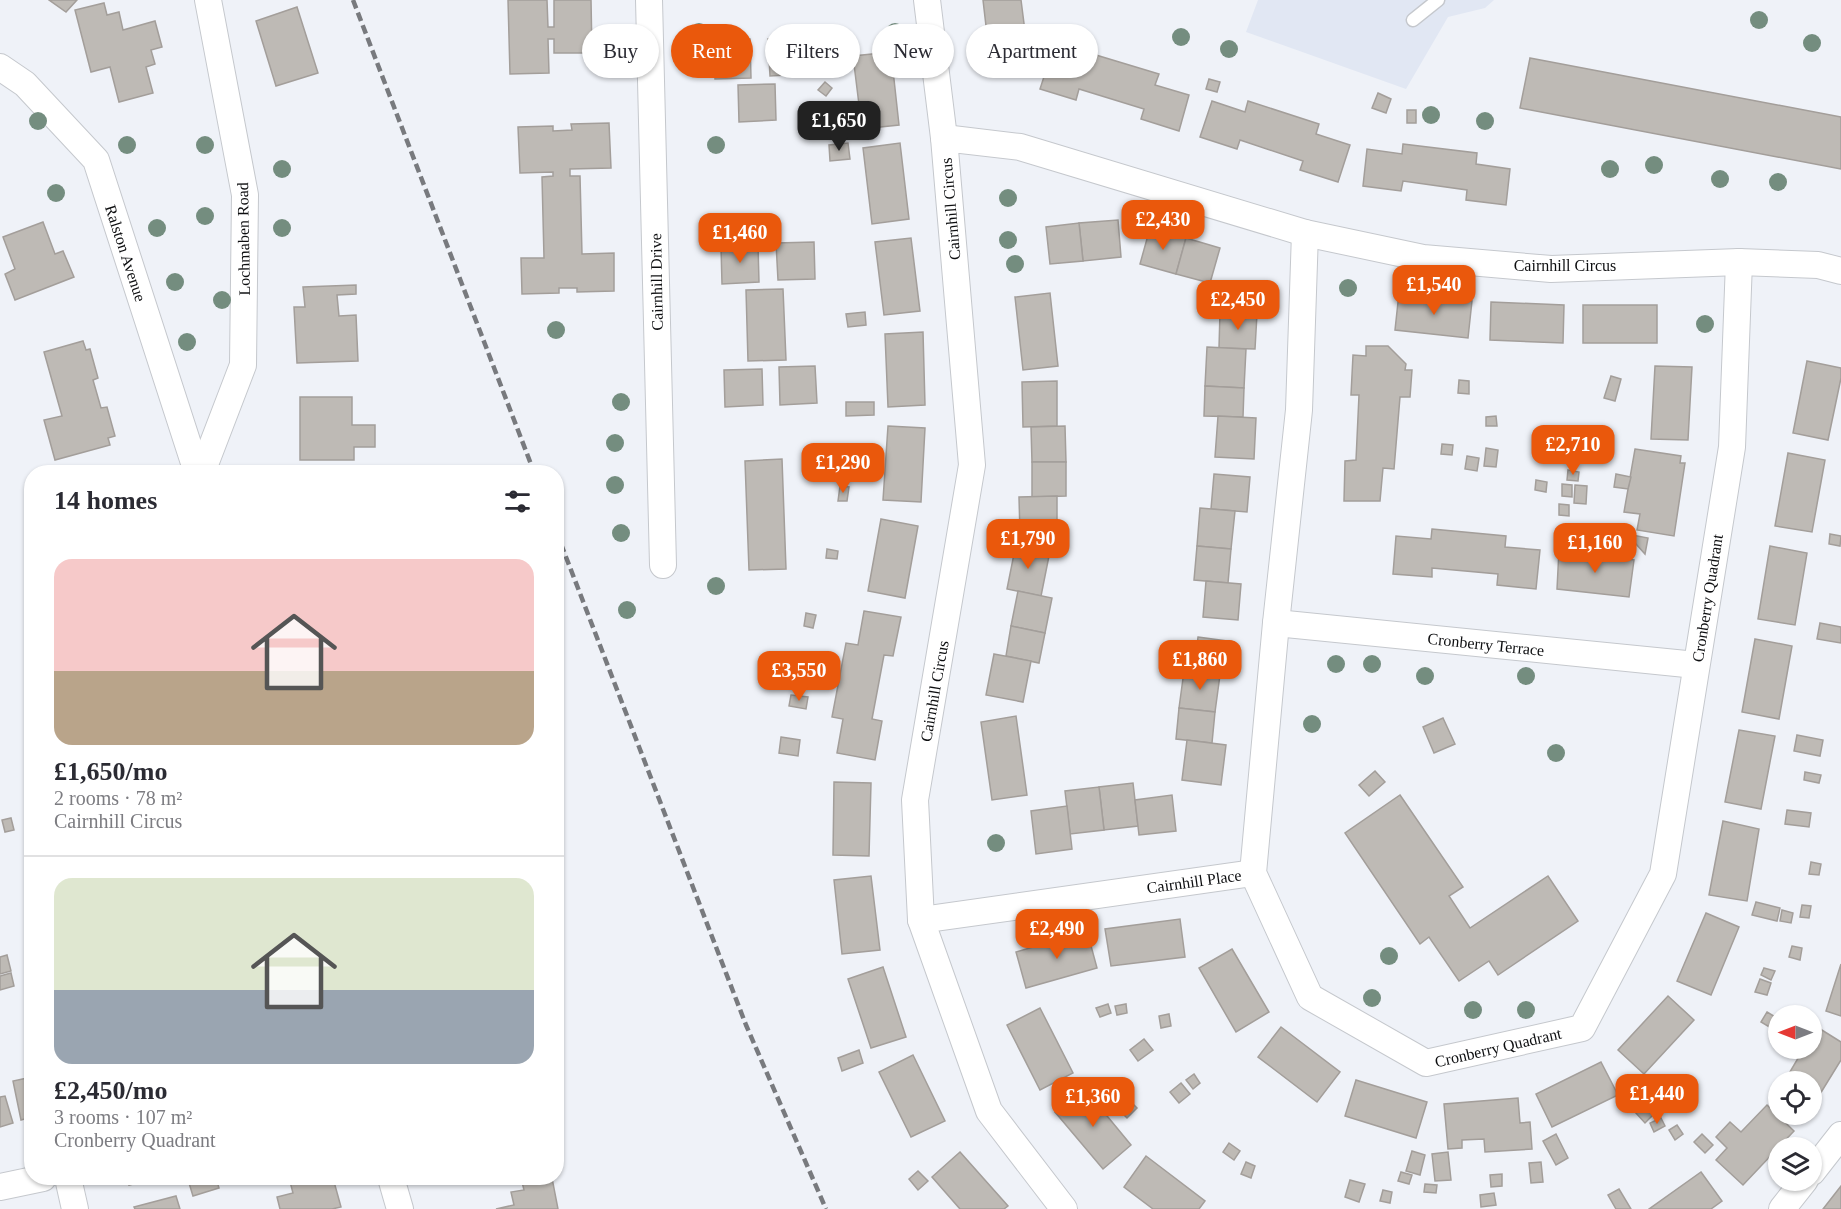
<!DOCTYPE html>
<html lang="en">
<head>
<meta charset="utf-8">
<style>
	body { margin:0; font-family:"Times New Roman",serif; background:#f2f2f3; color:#2b2b33; height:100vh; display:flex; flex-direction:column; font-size:22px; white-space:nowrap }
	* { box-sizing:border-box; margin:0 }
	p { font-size:20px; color:#7c7c81 }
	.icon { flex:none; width:33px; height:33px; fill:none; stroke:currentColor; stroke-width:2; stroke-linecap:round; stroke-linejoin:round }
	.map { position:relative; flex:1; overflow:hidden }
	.drawer { position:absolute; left:24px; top:465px; width:540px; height:720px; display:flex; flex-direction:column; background:#fff; border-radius:24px; box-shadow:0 2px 4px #0004 }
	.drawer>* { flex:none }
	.guide { position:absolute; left:582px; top:24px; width:570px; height:54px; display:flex; gap:12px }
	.needle { width:39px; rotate:270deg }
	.buttons { position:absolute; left:1768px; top:1005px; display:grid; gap:12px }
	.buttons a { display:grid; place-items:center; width:54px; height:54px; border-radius:50%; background:#fff; box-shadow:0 2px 4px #0004; font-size:30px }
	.price { position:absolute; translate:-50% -51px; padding:0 14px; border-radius:12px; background:#ea580c; color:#fff; font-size:20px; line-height:39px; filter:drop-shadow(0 2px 3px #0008) }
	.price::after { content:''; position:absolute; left:50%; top:36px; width:18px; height:14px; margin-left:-9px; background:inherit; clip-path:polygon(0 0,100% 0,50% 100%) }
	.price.active { background:#222; color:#fff }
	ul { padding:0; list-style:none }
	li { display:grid; align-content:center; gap:12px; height:318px; padding:0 30px }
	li+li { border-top:2px solid #e1e1e2 }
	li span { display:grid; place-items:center; height:186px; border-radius:18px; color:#555 }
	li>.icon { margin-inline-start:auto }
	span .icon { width:108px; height:108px; fill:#fffc; stroke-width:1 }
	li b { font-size:26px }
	h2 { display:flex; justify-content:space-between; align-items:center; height:72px; padding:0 30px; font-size:26px }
	.tag { padding:0 21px; border-radius:27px; background:#fff; box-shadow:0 2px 4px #0004; font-size:21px; line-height:54px }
	.tag.active { background:#ea580c; color:#fff }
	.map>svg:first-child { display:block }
	.built { fill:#e1e7f3 }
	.building { fill:#bebab5; stroke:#a39e9a; stroke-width:1.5 }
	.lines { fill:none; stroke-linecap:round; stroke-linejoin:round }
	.service-casing { stroke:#c5c8cd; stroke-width:15 }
	.minor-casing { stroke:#c5c8cd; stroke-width:28 }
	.service { stroke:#fff; stroke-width:12 }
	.minor { stroke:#fff; stroke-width:26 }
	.rail { stroke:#787a7e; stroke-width:4.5; stroke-dasharray:9 4.5; stroke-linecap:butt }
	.tree { fill:#748d7f }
	.labels { text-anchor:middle; stroke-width:6; stroke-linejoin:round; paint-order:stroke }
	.street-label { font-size:16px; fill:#0d0e10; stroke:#fff }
</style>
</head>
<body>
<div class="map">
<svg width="1841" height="1209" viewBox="0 0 1841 1209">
	<rect width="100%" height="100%" fill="#eff2f8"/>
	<path class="built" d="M1258,0H1494L1485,8L1448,17L1406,89L1246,32Z"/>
	<g class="building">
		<path d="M49,0H77L66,12Z"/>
		<path d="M508,0H547L548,27H554V0H591L592,53H554V39H548L549,73L510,74Z"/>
		<path d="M983,0H1021L1027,47L989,52Z"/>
		<path d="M104,3L107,15L119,12L123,30L155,21L162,47L151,50L155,64L146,67L153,93L119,102L110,67L91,72L75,10Z"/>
		<path d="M297,7L318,73L276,86L256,21Z"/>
		<path d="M804,37L806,74L770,76L768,39Z"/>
		<path d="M714,39H750L751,78L715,79Z"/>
		<path d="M891,52L899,125L862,129L853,56Z"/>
		<path d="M1052,52L1083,62L1086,52L1159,74L1155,85L1189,95L1179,131L1141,119L1144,109L1079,89L1076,100L1040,89Z"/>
		<path d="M1530,58L1841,117V169L1520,108Z"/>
		<path d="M1209,79L1220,82L1217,92L1206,89Z"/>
		<path d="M825,82L832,88L826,96L818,90Z"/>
		<path d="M775,84L776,120L739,122L738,85Z"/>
		<path d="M1378,93L1391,99L1386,113L1372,108Z"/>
		<path d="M1212,101L1245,112L1248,101L1319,124L1316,134L1350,145L1338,182L1300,170L1303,161L1240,140L1237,149L1200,137Z"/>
		<rect x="1407" y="110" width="9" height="13"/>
		<path d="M609,123L611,168L570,169V176H580L582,254L614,253V291L577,292V288H559V293L522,294L521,258H544L542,177L553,176V172L520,173L518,127L553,126V131L572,130L571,124Z"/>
		<path d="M848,143L850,159L830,161L829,145Z"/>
		<path d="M900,143L909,219L872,224L863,148Z"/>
		<path d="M1403,144L1477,153L1476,164L1510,169L1506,205L1466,200L1467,190L1403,181L1401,191L1363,186L1367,149L1402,154Z"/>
		<path d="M1118,220L1121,257L1083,261L1079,223Z"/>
		<path d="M43,222L55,254L63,251L74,277L15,300L5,274L15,269L3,237Z"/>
		<path d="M1079,223L1083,261L1050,264L1046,227Z"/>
		<path d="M1150,228L1186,238L1176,274L1140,264Z"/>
		<path d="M911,238L920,311L884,315L875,242Z"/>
		<path d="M1186,238L1220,248L1210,283L1176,274Z"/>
		<path d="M814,242L815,279L778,280L776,243Z"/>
		<path d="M758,245L759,282L722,284L721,247Z"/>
		<path d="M356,285V294L337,295L339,316L356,315L358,361L297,363L294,307H305L303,287Z"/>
		<path d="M783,289L786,360L748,361L746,290Z"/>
		<path d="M1050,293L1058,366L1023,370L1015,297Z"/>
		<path d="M1399,293L1472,301L1468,338L1395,330Z"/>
		<path d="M1491,302L1564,305L1563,343L1490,340Z"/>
		<rect x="1583" y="305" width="74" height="38"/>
		<path d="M865,312L866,325L848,327L846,314Z"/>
		<path d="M1220,312L1257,314L1255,349L1219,348Z"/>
		<path d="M923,332L925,405L888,407L885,334Z"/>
		<path d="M83,341L86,350L90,349L98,378L93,380L101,408L107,407L115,436L108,438L110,445L55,460L44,420L62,416L44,352Z"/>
		<path d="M1366,346H1388L1406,364L1405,370H1412L1410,397H1400L1394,469L1383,468L1380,501H1344L1345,461L1356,460L1359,395H1351L1353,355L1366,356Z"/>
		<path d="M1207,347L1246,349L1244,388L1205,386Z"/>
		<path d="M1807,361L1841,368V378L1828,440L1793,433Z"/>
		<path d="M815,366L817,403L780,405L779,367Z"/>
		<path d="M1655,366L1692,367L1688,440L1651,439Z"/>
		<path d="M762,369L763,405L725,407L724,370Z"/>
		<path d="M1611,376L1621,379L1615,401L1604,398Z"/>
		<path d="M1459,380L1469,381V394L1458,393Z"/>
		<path d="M1057,381V426L1023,427L1022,382Z"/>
		<path d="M1205,386L1244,388L1243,417L1204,416Z"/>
		<path d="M300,397H352V425H375V447H354V460H300Z"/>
		<path d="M846,402H874V415L846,416Z"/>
		<path d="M1218,416L1256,418L1254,459L1215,457Z"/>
		<path d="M1496,416L1497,426H1486V417Z"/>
		<path d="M888,426L925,428L921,502L883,500Z"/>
		<path d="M1065,426L1066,462H1032L1031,427Z"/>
		<path d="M1544,432L1561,434L1560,445L1543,443Z"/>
		<path d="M1442,444L1453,445L1452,455L1441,454Z"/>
		<path d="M1486,448L1498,450L1496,467L1484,466Z"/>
		<path d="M1635,449L1681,456L1680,463H1685L1674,536L1637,530L1640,514L1624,512Z"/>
		<path d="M1788,453L1825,460L1812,532L1775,526Z"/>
		<path d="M1467,456L1479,458L1477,471L1465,469Z"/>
		<path d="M782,459L786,569L749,570L745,461Z"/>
		<path d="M1032,462H1066V496L1032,497Z"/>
		<path d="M1568,470L1579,472L1578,481L1567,480Z"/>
		<path d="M1214,474L1250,477L1247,512L1211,509Z"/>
		<path d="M1616,474L1631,477L1628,489L1614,487Z"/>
		<path d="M1536,480L1547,482L1546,492L1535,490Z"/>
		<path d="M1562,484L1572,485V497L1562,496Z"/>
		<path d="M1575,485L1587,486L1586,504L1574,503Z"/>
		<path d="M840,486L849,487L847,501H838Z"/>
		<path d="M1057,496V533L1020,534L1019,497Z"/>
		<path d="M1559,504L1569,505V516L1559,515Z"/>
		<path d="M1200,508L1235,511L1231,549L1197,546Z"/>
		<path d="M881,519L918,526L905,598L868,591Z"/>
		<path d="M1432,529L1506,536L1505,547L1540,550L1536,589L1497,585L1498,574L1432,568V577L1393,574L1396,536L1431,539Z"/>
		<path d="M1627,534L1648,538L1645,554Z"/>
		<path d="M1830,534L1841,536L1840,546L1829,544Z"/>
		<path d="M1016,544L1050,551L1041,596L1007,589Z"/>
		<path d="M1197,546L1231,549L1228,583L1194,580Z"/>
		<path d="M1770,546L1807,553L1795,625L1758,619Z"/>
		<path d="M827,549L838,551L837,559L826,558Z"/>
		<path d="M1559,550L1634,560L1629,597L1557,589Z"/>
		<path d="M1206,581L1241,584L1238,620L1203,617Z"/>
		<path d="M1018,591L1052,598L1045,633L1011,626Z"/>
		<path d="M864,611L901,617L893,656L884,655L872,719L882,721L875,760L837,753L843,719L832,717L846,643L858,645Z"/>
		<path d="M806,613L816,615L813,628L804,626Z"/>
		<path d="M1820,623L1841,627V643L1817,639Z"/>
		<path d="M1011,626L1045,633L1039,663L1006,656Z"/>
		<path d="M1198,637L1234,642L1229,677L1194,672Z"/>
		<path d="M1755,639L1792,646L1779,719L1742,712Z"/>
		<path d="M994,654L1031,661L1023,702L986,695Z"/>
		<path d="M1184,671L1220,675L1215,712L1179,708Z"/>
		<path d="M791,695L808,697L806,709L789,706Z"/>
		<path d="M1179,708L1215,712L1212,743L1176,739Z"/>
		<path d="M1016,716L1027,795L992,800L981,722Z"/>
		<path d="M1443,718L1455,744L1434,753L1423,727Z"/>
		<path d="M1739,730L1775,736L1761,809L1725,802Z"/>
		<path d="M1797,735L1823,740L1820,756L1794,751Z"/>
		<path d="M781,737L800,740L798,756L779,753Z"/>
		<path d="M1187,740L1226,745L1221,785L1182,780Z"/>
		<path d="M1375,771L1385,782L1369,796L1359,785Z"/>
		<path d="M1805,772L1821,775L1819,783L1804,780Z"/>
		<path d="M834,782L871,783L869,856L833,855Z"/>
		<path d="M1133,783L1138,826L1104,830L1099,787Z"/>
		<path d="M1099,787L1104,830L1070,834L1065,791Z"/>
		<path d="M1172,795L1176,831L1139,835L1135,800Z"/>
		<path d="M1400,795L1463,887L1449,896L1470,928L1548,876L1578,921L1498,975L1489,961L1459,981L1429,937L1420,944L1345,833Z"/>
		<path d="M1067,806L1072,849L1036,854L1031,811Z"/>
		<path d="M1787,810L1811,813L1809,827L1785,824Z"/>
		<path d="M11,818L14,830L5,832L2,820Z"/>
		<path d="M1723,821L1759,829L1747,901L1709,895Z"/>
		<path d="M1811,862L1821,864L1819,875L1809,874Z"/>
		<path d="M871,876L880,950L842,954L834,880Z"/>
		<path d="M1756,902L1780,908L1777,921L1752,915Z"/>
		<path d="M1802,905L1811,906L1809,918L1800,917Z"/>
		<path d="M1782,910L1793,913L1791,923L1780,921Z"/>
		<path d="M1706,913L1739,927L1711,995L1677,981Z"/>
		<path d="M1180,919L1185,957L1111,966L1105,929Z"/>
		<path d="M1087,931L1097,968L1026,988L1016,952Z"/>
		<path d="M1792,946L1802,948L1800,960L1789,957Z"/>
		<path d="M1232,949L1269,1012L1236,1032L1199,968Z"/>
		<path d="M7,955L11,971L0,974V957Z"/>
		<path d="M1841,964V1016L1826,1011Z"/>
		<path d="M883,967L906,1037L871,1048L848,979Z"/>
		<path d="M1764,968L1775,971L1771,980L1761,975Z"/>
		<path d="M11,973L14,986L0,990V976Z"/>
		<path d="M1760,979L1771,983L1767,995L1755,992Z"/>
		<path d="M1668,996L1694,1020L1644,1074L1618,1050Z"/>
		<path d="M1108,1004L1111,1013L1100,1017L1096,1008Z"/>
		<path d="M1126,1004L1127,1013L1117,1015L1115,1006Z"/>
		<path d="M1040,1008L1073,1073L1040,1090L1007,1025Z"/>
		<path d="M1767,1012L1777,1018L1771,1028L1761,1022Z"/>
		<path d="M1169,1014L1171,1026L1161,1028L1159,1016Z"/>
		<path d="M1281,1027L1340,1072L1317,1102L1258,1057Z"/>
		<path d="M1817,1027L1841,1042V1060L1812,1107V1082H1784L1804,1048H1812V1036Z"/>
		<path d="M1144,1039L1153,1050L1138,1061L1130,1050Z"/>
		<path d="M859,1050L863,1063L842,1071L838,1058Z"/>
		<path d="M913,1055L945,1121L911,1137L879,1072Z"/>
		<path d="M1601,1062L1618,1095L1552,1127L1536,1094Z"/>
		<path d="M1194,1074L1200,1083L1193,1089L1186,1080Z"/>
		<path d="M32,1077V1117L21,1120L13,1081Z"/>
		<path d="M1356,1080L1427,1102L1416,1138L1345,1116Z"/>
		<path d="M1652,1082L1669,1100L1658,1109L1642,1091Z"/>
		<path d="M1181,1083L1190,1094L1179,1103L1170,1092Z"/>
		<path d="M1084,1088L1131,1145L1103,1169L1055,1112Z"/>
		<path d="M1637,1091L1656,1112L1645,1123L1625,1101Z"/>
		<path d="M5,1096L13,1123L0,1127V1097Z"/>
		<path d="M1518,1098L1520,1123L1530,1122L1532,1149L1485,1152L1484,1139L1462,1140V1148L1448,1149L1444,1104Z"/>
		<path d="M1129,1100L1137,1108L1127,1118L1119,1110Z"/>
		<path d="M1767,1105L1794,1131L1743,1185L1716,1160L1727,1148L1716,1137L1730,1122L1741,1132Z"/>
		<path d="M1661,1118L1665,1126L1654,1132L1650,1123Z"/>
		<path d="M1677,1125L1683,1134L1675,1140L1669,1130Z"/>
		<path d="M1556,1134L1568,1158L1556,1165L1543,1141Z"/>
		<path d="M1702,1134L1713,1145L1705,1153L1694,1142Z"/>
		<path d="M1229,1143L1240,1151L1234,1160L1223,1152Z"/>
		<path d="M1412,1151L1425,1155L1420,1175L1406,1171Z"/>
		<path d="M960,1152L1008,1206L1004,1209H960L932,1177Z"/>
		<path d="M1448,1152L1451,1180L1435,1181L1432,1154Z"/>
		<path d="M1146,1156L1205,1201L1199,1209H1153L1124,1187Z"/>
		<path d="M1246,1162L1255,1166L1251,1178L1241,1174Z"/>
		<path d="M1541,1162L1543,1182L1531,1183L1529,1163Z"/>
		<path d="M918,1171L928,1181L918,1190L909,1179Z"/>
		<path d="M1401,1172L1412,1175L1409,1184L1398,1181Z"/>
		<path d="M1701,1172L1722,1201L1711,1209H1649Z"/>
		<path d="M1502,1174V1186L1491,1187L1490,1175Z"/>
		<path d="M127,1178H157L129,1185Z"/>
		<path d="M208,1178H216L219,1188L193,1196L189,1183Z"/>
		<path d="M289,1178H333L341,1207L332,1209H280L277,1197L293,1193Z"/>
		<path d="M521,1178H552L558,1209H496L514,1205L511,1192L524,1190Z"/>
		<path d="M1350,1180L1365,1184L1359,1202L1345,1197Z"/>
		<path d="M1425,1184L1437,1185L1436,1193L1424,1192Z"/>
		<path d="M1841,1186V1209H1823Z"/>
		<path d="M1619,1189L1631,1209H1616L1608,1195Z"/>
		<path d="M1383,1190L1392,1192L1390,1203L1380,1201Z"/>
		<path d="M1494,1193L1496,1205L1481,1207L1480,1195Z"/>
		<path d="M176,1196L180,1209H135L134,1207Z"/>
	</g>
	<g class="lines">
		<defs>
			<path id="service" d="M1413,20L1438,0"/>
			<g id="minor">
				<path d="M649,0L663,565"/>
				<path d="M927,0L944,138"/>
				<path d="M0,67L25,84L96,160L197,472"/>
				<path d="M1305,233L1299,410L1276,623L1253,873L1310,997L1426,1063L1582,1028L1663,874L1732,447L1739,262"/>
				<path d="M202,472L243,365L245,195L208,0"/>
				<path d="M1276,623L1696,665"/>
				<path d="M921,920L1253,873"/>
				<path d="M1812,1172L1841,1135"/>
				<path d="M68,1178L75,1209"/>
				<path d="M391,1178L400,1209"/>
				<path d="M0,1187L43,1178"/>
				<path d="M1064,1209L989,1111L921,920L915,800L972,465L944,138L1020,147L1305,233L1423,258L1551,269L1739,262L1818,265L1841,271"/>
				<path d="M1782,1209L1805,1180"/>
			</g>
		</defs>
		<use href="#service" class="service-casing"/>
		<use href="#minor" class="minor-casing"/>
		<use href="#service" class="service"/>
		<use href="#minor" class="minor"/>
		<g class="rail">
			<path d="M353,0L534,472"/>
			<path d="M556,531L746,1025L826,1209"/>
		</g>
	</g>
	<g class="tree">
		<circle cx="1759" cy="20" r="9"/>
		<circle cx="699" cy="32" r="9"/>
		<circle cx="895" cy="32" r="9"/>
		<circle cx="1181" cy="37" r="9"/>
		<circle cx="1812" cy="43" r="9"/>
		<circle cx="1229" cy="49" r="9"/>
		<circle cx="1431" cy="115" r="9"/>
		<circle cx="38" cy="121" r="9"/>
		<circle cx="1485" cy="121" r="9"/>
		<circle cx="127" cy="145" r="9"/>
		<circle cx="205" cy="145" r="9"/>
		<circle cx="716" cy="145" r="9"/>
		<circle cx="1654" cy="165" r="9"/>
		<circle cx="282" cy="169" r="9"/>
		<circle cx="1610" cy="169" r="9"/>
		<circle cx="1720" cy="179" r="9"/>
		<circle cx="1778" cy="182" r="9"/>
		<circle cx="56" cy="193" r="9"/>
		<circle cx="1008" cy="198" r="9"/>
		<circle cx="205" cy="216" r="9"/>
		<circle cx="157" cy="228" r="9"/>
		<circle cx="282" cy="228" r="9"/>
		<circle cx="1008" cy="240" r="9"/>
		<circle cx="1015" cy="264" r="9"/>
		<circle cx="175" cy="282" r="9"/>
		<circle cx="1348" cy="288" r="9"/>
		<circle cx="222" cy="300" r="9"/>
		<circle cx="1705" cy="324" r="9"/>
		<circle cx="556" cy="330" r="9"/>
		<circle cx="187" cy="342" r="9"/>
		<circle cx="621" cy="402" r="9"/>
		<circle cx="615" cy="443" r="9"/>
		<circle cx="615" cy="485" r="9"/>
		<circle cx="621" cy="533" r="9"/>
		<circle cx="716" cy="586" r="9"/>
		<circle cx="627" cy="610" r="9"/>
		<circle cx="1336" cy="664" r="9"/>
		<circle cx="1372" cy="664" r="9"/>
		<circle cx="1425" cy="676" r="9"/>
		<circle cx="1526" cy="676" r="9"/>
		<circle cx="1312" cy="724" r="9"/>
		<circle cx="1556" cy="753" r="9"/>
		<circle cx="996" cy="843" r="9"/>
		<circle cx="1389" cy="956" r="9"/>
		<circle cx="1372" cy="998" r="9"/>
		<circle cx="1473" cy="1010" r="9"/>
		<circle cx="1526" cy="1010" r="9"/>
	</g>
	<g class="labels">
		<g class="street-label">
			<text transform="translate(950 209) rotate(-95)" y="6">Cairnhill Circus</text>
			<text transform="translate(243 239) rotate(-91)" y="6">Lochmaben Road</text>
			<text transform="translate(126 253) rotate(72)" y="6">Ralston Avenue</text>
			<text x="1565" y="271">Cairnhill Circus</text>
			<text transform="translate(656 282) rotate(-91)" y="6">Cairnhill Drive</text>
			<text transform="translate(1707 598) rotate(-81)" y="6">Cronberry Quadrant</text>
			<text transform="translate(1486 644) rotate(6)" y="6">Cronberry Terrace</text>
			<text transform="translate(934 691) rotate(-80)" y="6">Cairnhill Circus</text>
			<text transform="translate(1194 881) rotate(-8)" y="6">Cairnhill Place</text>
			<text transform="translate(1498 1047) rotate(-13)" y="6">Cronberry Quadrant</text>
		</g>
	</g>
</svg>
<div class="buttons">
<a><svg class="needle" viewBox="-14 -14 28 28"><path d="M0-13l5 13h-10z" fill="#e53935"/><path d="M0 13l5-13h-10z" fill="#7c7c81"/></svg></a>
<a><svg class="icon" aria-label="locate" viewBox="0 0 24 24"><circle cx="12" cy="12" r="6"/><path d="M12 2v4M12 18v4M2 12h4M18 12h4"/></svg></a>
<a><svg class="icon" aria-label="layers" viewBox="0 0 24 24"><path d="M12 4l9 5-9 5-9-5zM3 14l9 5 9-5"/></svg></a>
</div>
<b class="price active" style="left:839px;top:152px">£1,650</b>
<b class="price" style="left:1163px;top:251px">£2,430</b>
<b class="price" style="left:740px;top:264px">£1,460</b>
<b class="price" style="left:1434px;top:316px">£1,540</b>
<b class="price" style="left:1238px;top:331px">£2,450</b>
<b class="price" style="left:1573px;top:476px">£2,710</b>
<b class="price" style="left:843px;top:494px">£1,290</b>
<b class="price" style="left:1028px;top:570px">£1,790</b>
<b class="price" style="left:1595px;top:574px">£1,160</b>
<b class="price" style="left:1200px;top:691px">£1,860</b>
<b class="price" style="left:799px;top:702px">£3,550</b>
<b class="price" style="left:1057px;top:960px">£2,490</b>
<b class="price" style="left:1657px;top:1125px">£1,440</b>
<b class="price" style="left:1093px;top:1128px">£1,360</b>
<div class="guide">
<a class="tag">Buy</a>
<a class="tag active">Rent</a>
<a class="tag">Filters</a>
<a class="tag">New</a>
<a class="tag">Apartment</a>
</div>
<section class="drawer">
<h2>14 homes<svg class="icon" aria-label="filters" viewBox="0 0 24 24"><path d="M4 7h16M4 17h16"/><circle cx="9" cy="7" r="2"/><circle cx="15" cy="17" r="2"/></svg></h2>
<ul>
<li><span style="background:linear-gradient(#f6c9c9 60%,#b9a48a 0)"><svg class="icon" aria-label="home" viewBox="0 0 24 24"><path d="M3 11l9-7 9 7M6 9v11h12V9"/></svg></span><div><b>£1,650/mo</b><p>2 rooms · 78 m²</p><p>Cairnhill Circus</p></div></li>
<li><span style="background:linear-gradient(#dfe7d0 60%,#9aa5b1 0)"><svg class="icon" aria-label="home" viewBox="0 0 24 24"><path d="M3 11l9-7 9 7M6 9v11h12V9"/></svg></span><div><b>£2,450/mo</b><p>3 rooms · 107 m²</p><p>Cronberry Quadrant</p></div></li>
</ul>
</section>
</div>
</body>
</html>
